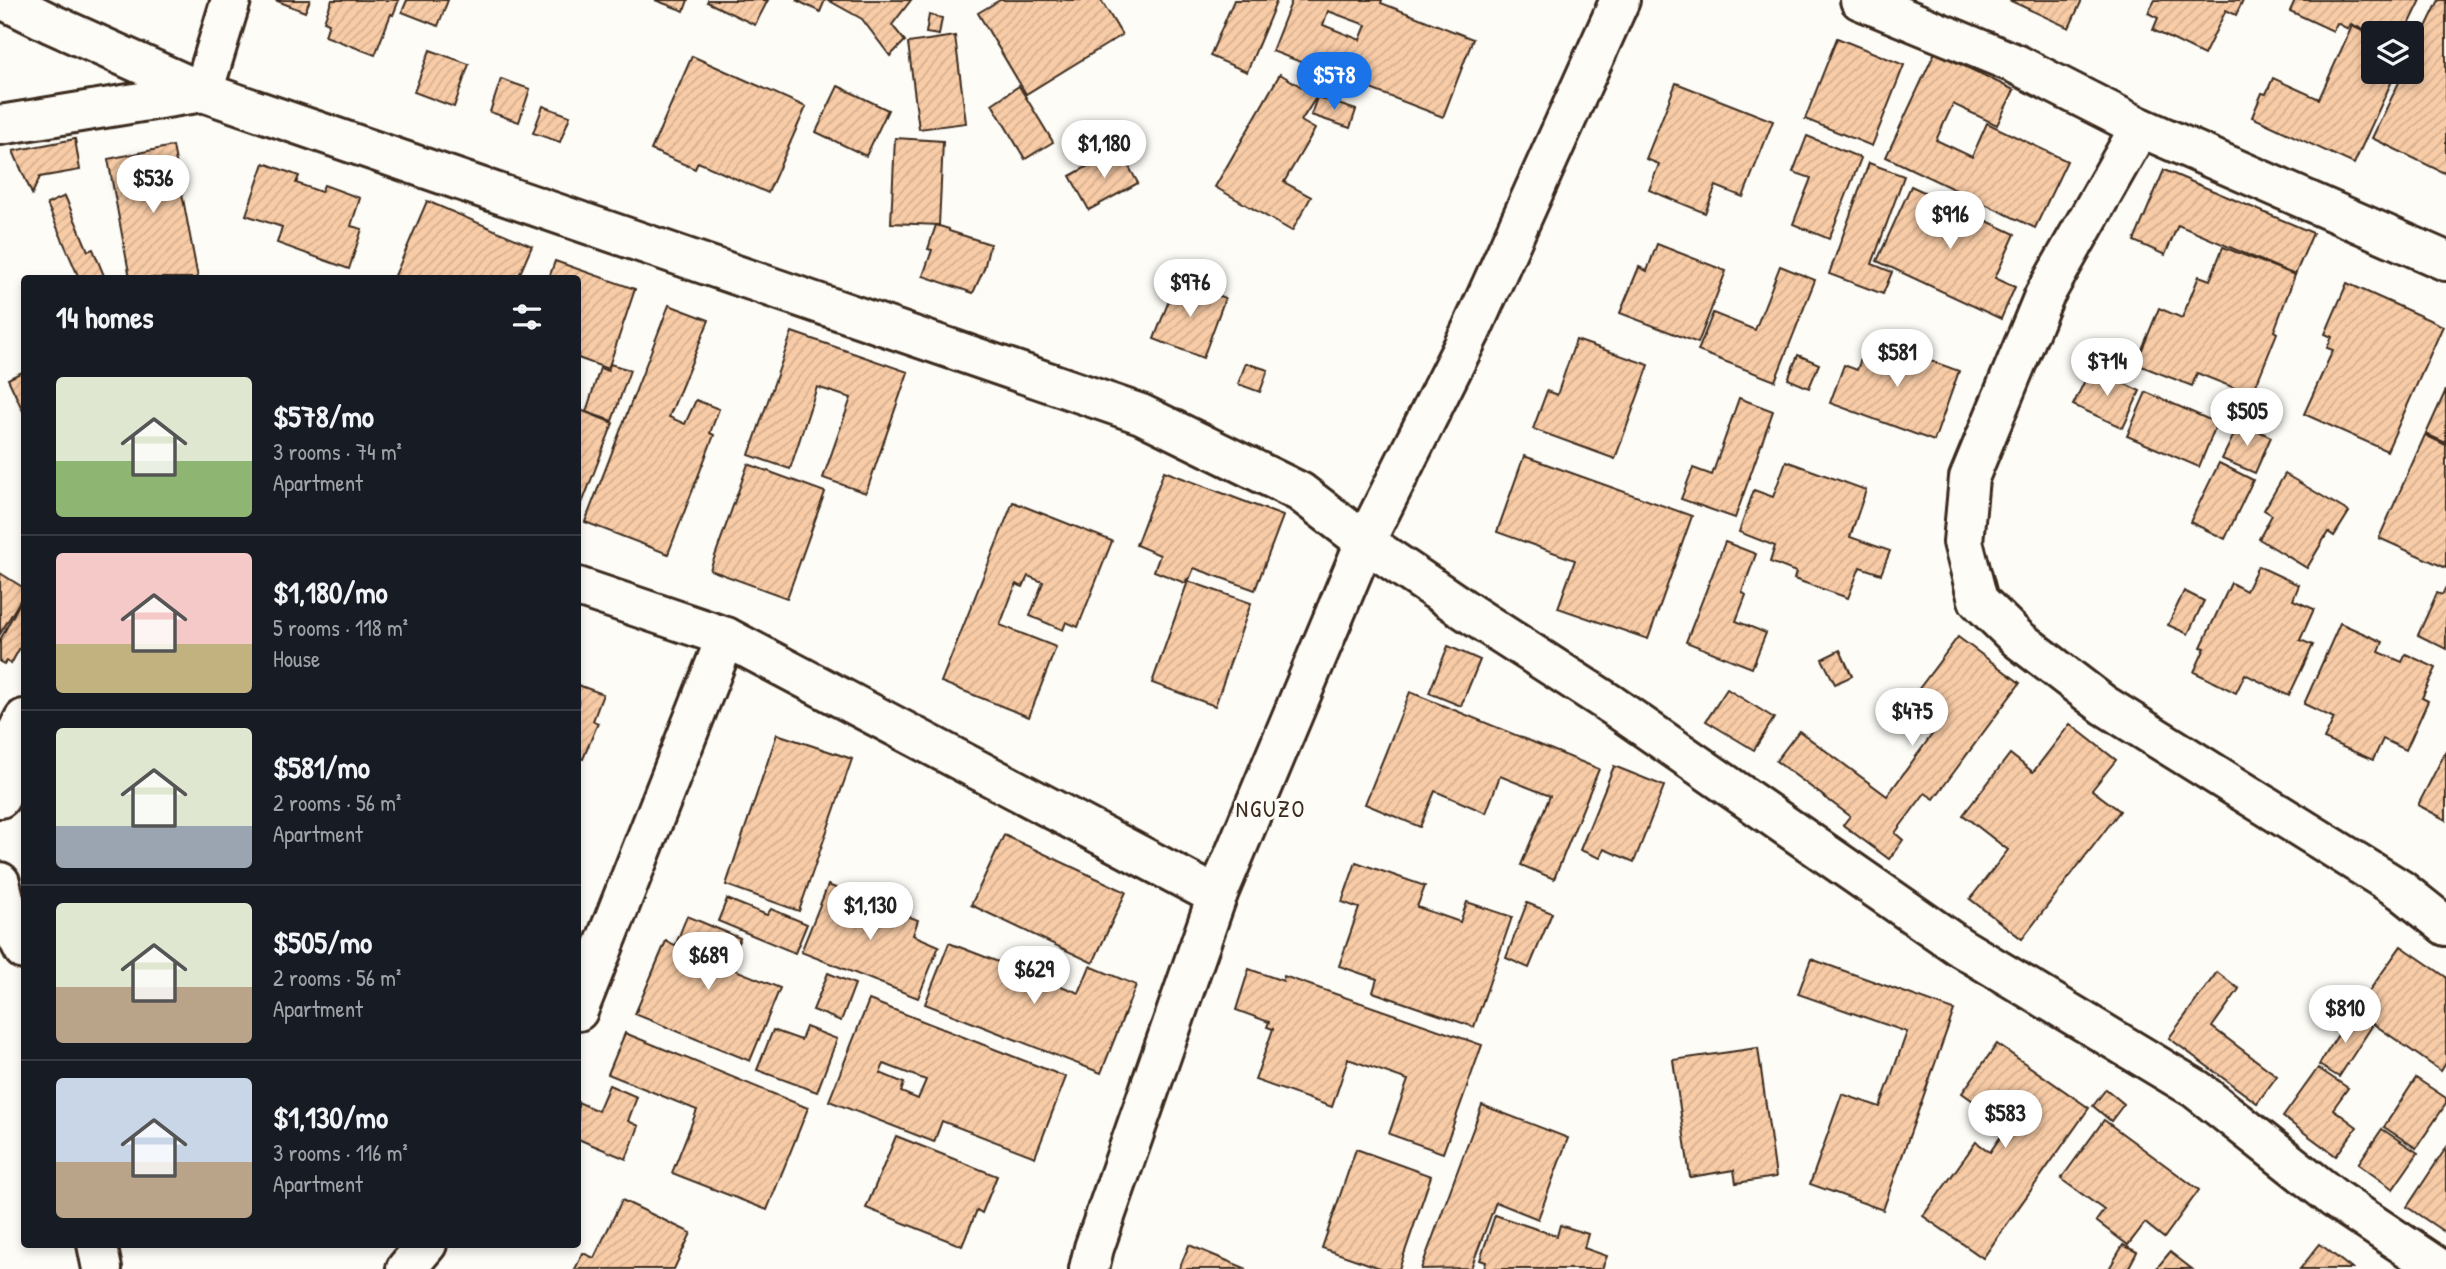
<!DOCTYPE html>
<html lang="en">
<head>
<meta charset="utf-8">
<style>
	body { margin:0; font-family:"Patrick Hand",sans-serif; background:#242831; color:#f1f3f6; height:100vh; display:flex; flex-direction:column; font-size:26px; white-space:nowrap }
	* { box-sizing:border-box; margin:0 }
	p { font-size:23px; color:#9ea1a6 }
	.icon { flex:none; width:38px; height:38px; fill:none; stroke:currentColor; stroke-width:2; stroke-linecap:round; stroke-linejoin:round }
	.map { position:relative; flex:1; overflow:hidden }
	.drawer { position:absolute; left:21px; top:275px; width:560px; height:973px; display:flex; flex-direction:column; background:#171b24; border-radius:7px; box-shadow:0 4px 10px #0003 }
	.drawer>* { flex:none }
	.buttons { position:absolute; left:2361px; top:21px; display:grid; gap:14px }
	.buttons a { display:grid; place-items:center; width:63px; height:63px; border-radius:7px; background:#171b24; box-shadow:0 4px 10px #0003; font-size:35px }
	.price { position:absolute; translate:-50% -60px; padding:0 16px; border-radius:24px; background:#fff; color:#222; font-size:23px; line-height:46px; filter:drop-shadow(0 2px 4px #0008) }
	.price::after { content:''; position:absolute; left:50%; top:42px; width:21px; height:16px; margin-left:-10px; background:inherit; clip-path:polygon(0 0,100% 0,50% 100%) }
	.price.selected { background:#1a73e8; color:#fff }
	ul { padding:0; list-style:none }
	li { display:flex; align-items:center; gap:21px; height:175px; padding:0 35px }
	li+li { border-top:2px solid #363941 }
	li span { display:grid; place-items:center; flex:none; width:196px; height:140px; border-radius:7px; color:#555 }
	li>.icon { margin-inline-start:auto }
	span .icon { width:84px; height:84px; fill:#fffc; stroke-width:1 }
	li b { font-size:30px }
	h2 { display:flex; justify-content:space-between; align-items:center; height:84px; padding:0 35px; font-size:30px }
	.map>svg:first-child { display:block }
	.building { fill:url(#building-hatch); stroke:#3b2a1e; stroke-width:2; fill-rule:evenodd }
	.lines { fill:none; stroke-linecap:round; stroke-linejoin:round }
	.street-casing { stroke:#3b2a1e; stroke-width:44 }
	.street { stroke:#fdfcf7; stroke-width:38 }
	.labels { text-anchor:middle; stroke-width:6; stroke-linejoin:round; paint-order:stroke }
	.quarter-label { font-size:23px; letter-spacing:2px; fill:#3b2a1e; stroke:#fdfcf7 }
</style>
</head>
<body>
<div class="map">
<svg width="2446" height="1269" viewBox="0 0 2446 1269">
	<defs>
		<pattern id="building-hatch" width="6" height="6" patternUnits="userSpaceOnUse" patternTransform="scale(1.75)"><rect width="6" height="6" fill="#f8cca7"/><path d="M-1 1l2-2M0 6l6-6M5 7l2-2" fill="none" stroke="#d6af8f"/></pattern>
	</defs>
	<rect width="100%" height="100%" fill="#fdfcf7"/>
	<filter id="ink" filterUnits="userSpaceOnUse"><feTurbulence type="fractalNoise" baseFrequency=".0143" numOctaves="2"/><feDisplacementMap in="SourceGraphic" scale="14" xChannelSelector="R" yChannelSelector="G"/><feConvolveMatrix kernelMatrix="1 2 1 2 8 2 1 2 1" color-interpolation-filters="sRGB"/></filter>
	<g filter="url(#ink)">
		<g class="building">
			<path d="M275,0H310L305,12Z"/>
			<path d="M332,0H399L393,15L391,14L375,55L325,36L329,23L324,21Z"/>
			<path d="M407,0H448L438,26L402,12Z"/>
			<path d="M655,0H688L684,11Z"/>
			<path d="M708,0H768L755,25L707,2Z"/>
			<path d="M796,0H825L820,12Z"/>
			<path d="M828,0H911L892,25L905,41L890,56L862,19Z"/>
			<path d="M1000,0H1101L1122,35L1026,94L978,13Z"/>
			<path d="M1234,0H1277L1247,72L1210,56Z"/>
			<path d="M1292,0H1382L1381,3L1473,39L1443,117L1272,51ZM1328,11L1366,25L1360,40L1323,25Z"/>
			<path d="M2009,0H2082L2069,28Z"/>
			<path d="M2155,0H2243L2236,15L2226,10L2204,55L2153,30L2158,18L2148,13Z"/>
			<path d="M2295,0H2421L2405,33L2373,34L2351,24L2348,29L2337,23L2333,31L2290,11Z"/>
			<path d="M2439,0H2446V169L2444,173L2372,138L2404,72H2412V56Z"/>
			<path d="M929,15L942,18L939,35L926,33Z"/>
			<path d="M2352,26L2373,36V72H2396L2354,164L2252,117L2262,93L2266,94L2273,78L2319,99Z"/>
			<path d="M955,36L966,123L919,129L908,43Z"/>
			<path d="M1837,38L1904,65L1872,146L1805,119Z"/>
			<path d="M430,50L469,64L454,107L414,92Z"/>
			<path d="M1935,52L2014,90L1997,125L1953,104L1936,140L1972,157L1987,123L2067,161L2035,228L1886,157Z"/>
			<path d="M692,56L806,107L768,193L698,162L695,169L651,150Z"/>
			<path d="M1280,74L1317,96L1301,121L1315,129L1284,182L1311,197L1292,231L1215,187Z"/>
			<path d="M501,79L530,89L519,122L490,112Z"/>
			<path d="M1676,83L1773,121L1743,197L1716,186L1705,213L1649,190L1659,164L1646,159Z"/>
			<path d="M838,86L888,110L866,156L816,132Z"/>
			<path d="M1019,86L1053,142L1025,159L992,104Z"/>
			<path d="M1317,97L1356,110L1350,128L1311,115Z"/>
			<path d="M543,106L570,116L560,142L533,133Z"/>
			<path d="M1807,136L1861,158L1829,239L1793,224L1811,178L1793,172Z"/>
			<path d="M895,138L943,141L939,225L891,223Z"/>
			<path d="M75,139L80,170L40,177L32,194L13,151Z"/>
			<path d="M173,146L198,278H130L108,159Z"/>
			<path d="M1119,149L1138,183L1089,210L1070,176Z"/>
			<path d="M264,163L299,176L296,183L321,192L324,185L360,198L351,226L362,229L349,269L277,243L282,227L246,215Z"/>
			<path d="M1869,163L1904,176L1872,264L1892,272L1883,294L1829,274Z"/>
			<path d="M2164,170L2313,233L2295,275L2178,225L2165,255L2134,241Z"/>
			<path d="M1911,186L2015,234L1995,278L2015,287L2001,319L1877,261Z"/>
			<path d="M65,196L88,251L93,249L105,278H79L47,204Z"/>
			<path d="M427,201L532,246L518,278H394Z"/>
			<path d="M936,225L949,229V231L990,244L984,269L973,293L923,276L932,250L928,249Z"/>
			<path d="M1657,244L1726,271L1698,343L1620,313L1639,267L1647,271Z"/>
			<path d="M2223,247L2295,275L2274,331L2277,333L2252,395L2197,373L2192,386L2136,364L2159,308L2182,318L2199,276L2210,280Z"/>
			<path d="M555,261L635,289L608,369L578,358V278H549Z"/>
			<path d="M1780,266L1815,280L1775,381L1698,351L1713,313L1755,330Z"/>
			<path d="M1177,280L1225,298L1203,358L1154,339Z"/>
			<path d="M2347,283L2443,326L2387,451L2304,414L2333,350L2327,348L2332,337L2325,334Z"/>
			<path d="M669,305L709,320L669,417L685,424L696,400L719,409L710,433L714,435L668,554L585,522Z"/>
			<path d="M792,332L908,372L866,493L823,478L851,398L817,387L790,469L749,455Z"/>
			<path d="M1868,338L1959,371L1934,441L1830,403L1844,365L1857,370Z"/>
			<path d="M1576,340L1649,365L1615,459L1533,429L1547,391L1557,395Z"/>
			<path d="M1798,355L1819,364L1809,388L1788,379Z"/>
			<path d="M1246,363L1268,370L1260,392L1238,384Z"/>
			<path d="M610,364L630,370L612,421L586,412L600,368L608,371Z"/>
			<path d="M2091,368L2140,391L2123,428L2073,405Z"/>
			<path d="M24,371V413L8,379Z"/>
			<path d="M2446,390V443L2426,434Z"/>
			<path d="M2146,392L2217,423L2199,467L2127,436Z"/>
			<path d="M1739,398L1773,411L1735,518L1681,499L1693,468L1712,475Z"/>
			<path d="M578,409L613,423L578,514Z"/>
			<path d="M2240,422L2271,437L2255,473L2222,459Z"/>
			<path d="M2425,435L2446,445V568L2379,538Z"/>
			<path d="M1524,456L1692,516L1648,639L1558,608L1575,560L1497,532Z"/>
			<path d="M1786,461L1866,490L1850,537L1890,551L1881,574L1860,567L1848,598L1794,579L1796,572L1770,562L1775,546L1739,532L1754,490L1773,497Z"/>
			<path d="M2219,463L2253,480L2225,539L2190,522Z"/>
			<path d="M748,464L825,492L787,598L710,570Z"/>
			<path d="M1164,471L1283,516L1255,590L1194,568L1189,580L1187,579L1185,583L1154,571L1160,555L1136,545Z"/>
			<path d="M2285,474L2349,512L2334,536L2328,532L2307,568L2259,539L2272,515L2264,510Z"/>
			<path d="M1013,502L1112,541L1078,627L1066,622L1063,630L1030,616L1043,582L1028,576L1023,587L1016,584L1000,625L1056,647L1029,717L941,682Z"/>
			<path d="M1725,542L1756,554L1742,592L1746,595L1736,621L1766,633L1752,668L1686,642Z"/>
			<path d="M2258,566L2299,585L2293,600L2314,609L2300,640L2313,645L2289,696L2245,674L2236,693L2194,672L2205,648L2201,647L2231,583L2246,591Z"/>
			<path d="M0,573L24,588V594L0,634Z"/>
			<path d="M1188,581L1251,603L1215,706L1152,683Z"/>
			<path d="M2446,587V649L2418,635L2437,593L2442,595Z"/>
			<path d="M2184,591L2204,601L2188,634L2168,625Z"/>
			<path d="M24,595V640L11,664L6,661L4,664L0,662V640Z"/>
			<path d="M2340,623L2383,642L2379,652L2402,662L2406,654L2436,668L2422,698L2428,701L2406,750L2383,739L2373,760L2324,739L2334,718L2304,704Z"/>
			<path d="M1958,637L2020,683L1934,799L1925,793L1895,833L1903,840L1889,859L1843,825L1850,816L1776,761L1799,731L1887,796L1939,725L1909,702Z"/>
			<path d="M1448,646L1480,660L1461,706L1429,693Z"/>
			<path d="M1840,650L1852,676L1835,684L1822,659Z"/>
			<path d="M578,685L603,694L593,721L598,723L583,759L578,757Z"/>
			<path d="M1727,689L1774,718L1754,750L1706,721Z"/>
			<path d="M1410,692L1599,769L1554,879L1521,865L1550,796L1500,776L1486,813L1435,791L1420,827L1365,804Z"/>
			<path d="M2070,724L2116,760L2092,790L2120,811L2022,939L1970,899L2008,850L1963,815L2010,754L2033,772Z"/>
			<path d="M777,734L852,759L799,911L726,885Z"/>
			<path d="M2446,751V820L2418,805Z"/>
			<path d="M1614,766L1664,786L1634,862L1604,849L1600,858L1580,850Z"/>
			<path d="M1004,835L1126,892L1093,963L971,905Z"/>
			<path d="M1356,862L1425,886L1417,907L1460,922L1467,902L1512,917L1474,1027L1373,992L1377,979L1339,966L1359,908L1342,902Z"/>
			<path d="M828,885L918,920L913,935L939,946L918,998L801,952Z"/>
			<path d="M727,899L767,915L771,909L807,924L795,953L718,921Z"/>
			<path d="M1527,903L1552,913L1529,968L1506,958Z"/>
			<path d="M687,916L740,938L728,967L780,988L750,1061L635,1014L666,941L675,946Z"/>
			<path d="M949,943L1079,993L1090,966L1136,985L1101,1073L925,1004Z"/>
			<path d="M2401,946L2446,977V1063L2441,1071L2355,1011Z"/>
			<path d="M1811,959L1954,1010L1883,1210L1810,1184L1842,1094L1880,1107L1907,1032L1798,994Z"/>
			<path d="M1249,969L1283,981L1284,976L1482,1045L1443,1153L1389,1134L1408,1080L1348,1059L1332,1107L1255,1080L1273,1029L1267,1027L1269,1022L1236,1010Z"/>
			<path d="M2217,972L2239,989L2212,1027L2277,1076L2257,1103L2169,1038Z"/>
			<path d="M828,973L855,984L841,1021L813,1010Z"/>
			<path d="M869,1000L1066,1077L1035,1157L942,1121L934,1142L829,1101ZM884,1064L926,1080L918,1099L901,1092L904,1083L880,1073Z"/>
			<path d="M2351,1014L2372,1026L2339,1077L2319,1065Z"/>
			<path d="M806,1027L837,1039L817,1092L757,1070L773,1030L801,1040Z"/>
			<path d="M625,1033L808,1108L767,1210L672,1173L697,1110L608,1074Z"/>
			<path d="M1997,1044L2089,1108L1983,1258L1923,1216L1976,1142L1990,1152L2008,1126L1962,1093Z"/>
			<path d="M1758,1048L1776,1177L1736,1183L1734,1170L1690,1177L1673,1060Z"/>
			<path d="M2318,1068L2348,1088L2333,1109L2357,1127L2336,1156L2283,1117Z"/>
			<path d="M2416,1078L2446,1098V1104L2416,1148L2384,1127Z"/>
			<path d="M609,1085L637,1097L628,1121L639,1126L626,1159L578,1139V1102L598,1111Z"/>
			<path d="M2106,1089L2124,1104L2111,1121L2093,1106Z"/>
			<path d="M1482,1105L1568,1138L1538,1219L1496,1202L1471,1268L1421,1269Z"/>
			<path d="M2104,1120L2199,1190L2164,1238L2145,1223L2128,1245L2096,1221L2104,1210L2061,1179Z"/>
			<path d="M2382,1129L2418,1153L2393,1189L2358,1164Z"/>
			<path d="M896,1136L997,1176L982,1213L977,1210L962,1246L866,1208Z"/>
			<path d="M2446,1148V1233L2407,1207Z"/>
			<path d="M1356,1149L1431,1176L1399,1269H1383L1322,1248Z"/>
			<path d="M622,1200L691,1233L674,1269H575L583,1253L594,1258Z"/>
			<path d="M1495,1215L1557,1236L1560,1225L1588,1234L1584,1248L1607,1256L1602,1269H1484L1486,1262L1480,1260Z"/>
			<path d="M2320,1244L2352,1269H2300Z"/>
			<path d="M1189,1245L1247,1269H1179Z"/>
			<path d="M2123,1245L2137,1252L2128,1269H2109Z"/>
			<path d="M2170,1252L2192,1269H2156Z"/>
		</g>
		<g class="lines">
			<defs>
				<g id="street">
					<path d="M4,0L52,24L203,92L1141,414L1300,492L1365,542L1471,614L1612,705L1960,947L2196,1089L2335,1199L2440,1269"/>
					<path d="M1860,0L2016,64L2140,127L2446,261"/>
					<path d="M0,125L203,92L231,0"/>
					<path d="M2140,127L2044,296L1969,478L1963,542L1978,600L2018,639L2104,705L2401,890L2446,926"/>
					<path d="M578,587L726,637L1217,896"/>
					<path d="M0,798L14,738L24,719"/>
					<path d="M0,882L10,923L24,950"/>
					<path d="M578,1011L726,637"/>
					<path d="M97,1244L102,1269"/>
					<path d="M406,1269L427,1244"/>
					<path d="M1089,1269L1094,1248L1217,896L1365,542L1471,331L1620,0"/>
				</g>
			</defs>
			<use href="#street" class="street-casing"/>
			<use href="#street" class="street"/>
		</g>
	</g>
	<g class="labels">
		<g class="quarter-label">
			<text x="1271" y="817">NGUZO</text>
		</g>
	</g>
</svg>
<div class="buttons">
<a><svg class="icon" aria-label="layers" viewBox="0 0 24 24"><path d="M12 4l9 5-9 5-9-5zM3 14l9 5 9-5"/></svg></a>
</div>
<b class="price selected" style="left:1334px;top:112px">$578</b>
<b class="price" style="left:1104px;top:180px">$1,180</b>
<b class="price" style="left:153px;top:215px">$536</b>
<b class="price" style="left:1950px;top:251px">$916</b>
<b class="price" style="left:1190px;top:319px">$976</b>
<b class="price" style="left:1897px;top:389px">$581</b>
<b class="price" style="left:2107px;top:398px">$714</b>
<b class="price" style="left:2247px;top:448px">$505</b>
<b class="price" style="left:1912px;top:748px">$475</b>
<b class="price" style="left:870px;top:942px">$1,130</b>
<b class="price" style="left:708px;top:992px">$689</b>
<b class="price" style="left:1034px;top:1006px">$629</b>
<b class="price" style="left:2345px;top:1045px">$810</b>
<b class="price" style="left:2005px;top:1150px">$583</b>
<section class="drawer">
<h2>14 homes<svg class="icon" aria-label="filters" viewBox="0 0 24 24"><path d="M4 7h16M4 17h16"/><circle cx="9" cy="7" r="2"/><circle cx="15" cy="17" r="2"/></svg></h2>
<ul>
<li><span style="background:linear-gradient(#dfe7d0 60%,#8fb573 0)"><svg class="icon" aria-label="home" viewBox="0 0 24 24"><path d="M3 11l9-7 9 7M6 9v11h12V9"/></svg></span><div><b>$578/mo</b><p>3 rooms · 74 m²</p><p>Apartment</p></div></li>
<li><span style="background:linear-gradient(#f6c9c9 65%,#c2b280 0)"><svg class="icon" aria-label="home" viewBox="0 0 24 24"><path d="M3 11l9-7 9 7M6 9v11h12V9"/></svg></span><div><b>$1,180/mo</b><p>5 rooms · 118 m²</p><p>House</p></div></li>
<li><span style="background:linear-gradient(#dfe7d0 70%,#9aa5b1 0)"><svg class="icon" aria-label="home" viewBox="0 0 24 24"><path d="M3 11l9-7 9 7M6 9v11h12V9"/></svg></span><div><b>$581/mo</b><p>2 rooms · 56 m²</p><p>Apartment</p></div></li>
<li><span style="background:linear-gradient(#dfe7d0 60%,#b9a48a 0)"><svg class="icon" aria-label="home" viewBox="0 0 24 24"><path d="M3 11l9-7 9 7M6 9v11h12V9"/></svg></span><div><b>$505/mo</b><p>2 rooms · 56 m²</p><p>Apartment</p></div></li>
<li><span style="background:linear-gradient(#c9d6e8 60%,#b9a48a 0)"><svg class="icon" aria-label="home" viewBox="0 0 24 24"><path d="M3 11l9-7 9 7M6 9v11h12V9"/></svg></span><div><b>$1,130/mo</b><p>3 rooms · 116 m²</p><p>Apartment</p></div></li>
</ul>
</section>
</div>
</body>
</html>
